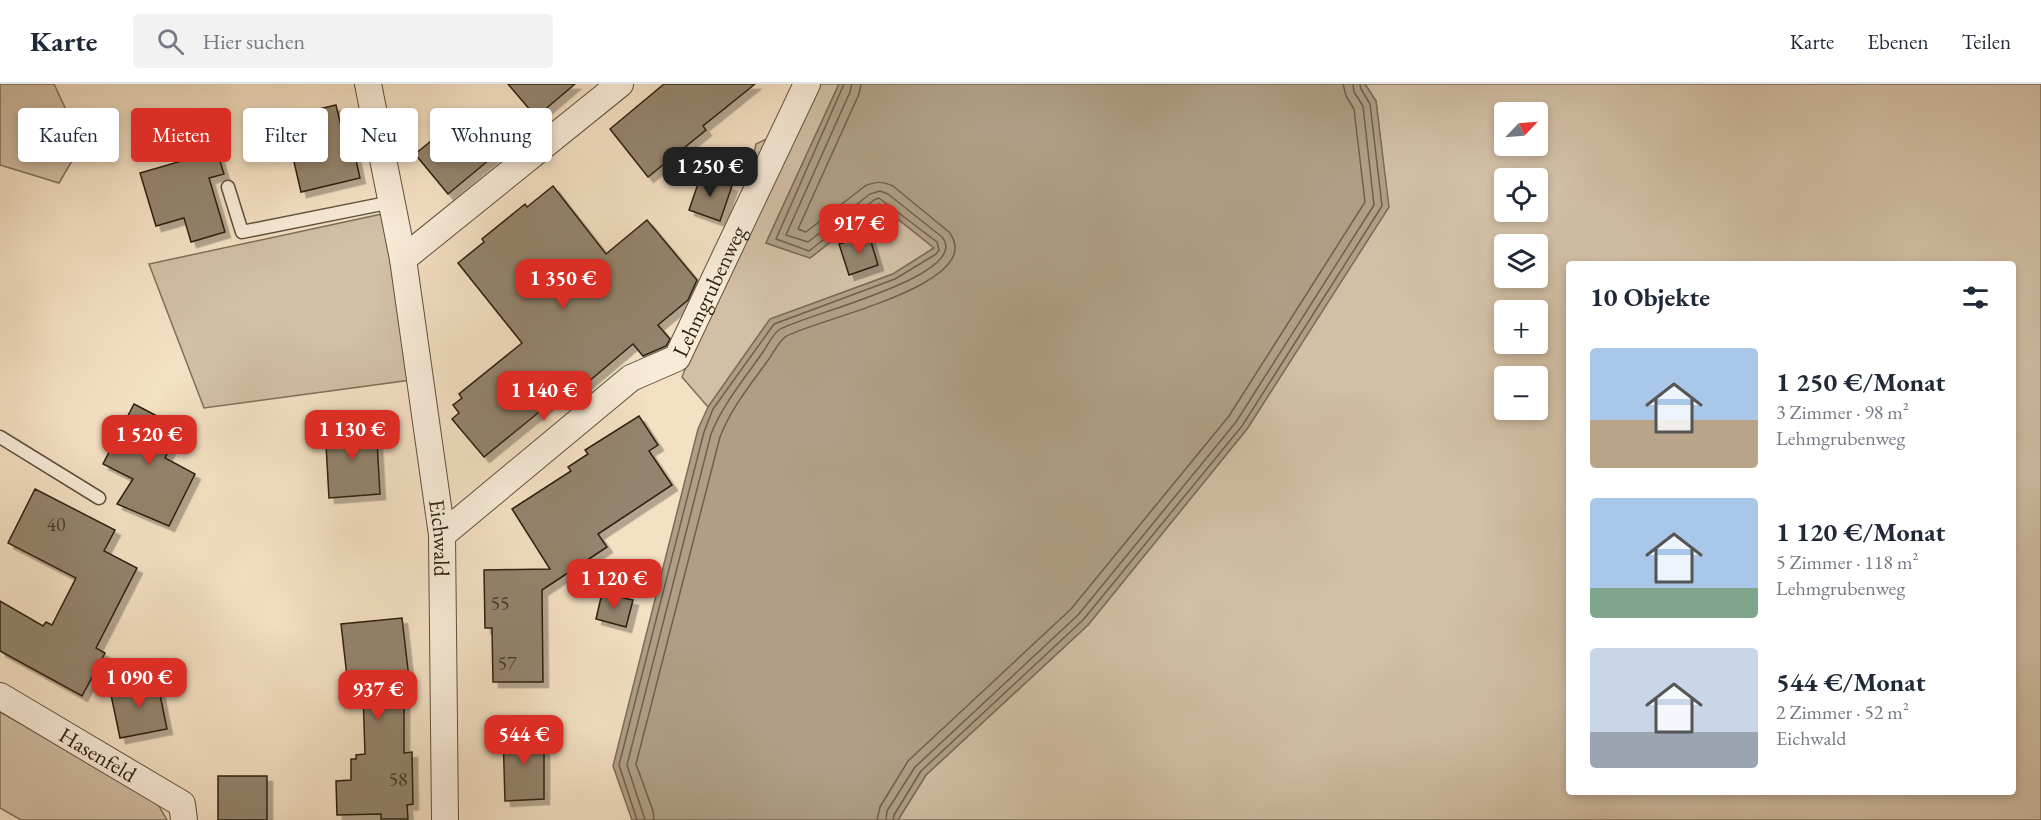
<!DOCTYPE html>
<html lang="de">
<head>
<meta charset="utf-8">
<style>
	body { margin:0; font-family:"EB Garamond",serif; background:#f2f2f3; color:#1f2937; height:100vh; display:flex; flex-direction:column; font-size:22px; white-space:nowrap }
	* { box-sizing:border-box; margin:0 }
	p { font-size:20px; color:#747a83 }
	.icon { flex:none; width:33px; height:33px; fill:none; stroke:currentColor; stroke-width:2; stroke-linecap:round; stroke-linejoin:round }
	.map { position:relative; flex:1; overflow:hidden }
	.details { position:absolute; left:1566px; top:177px; width:450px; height:534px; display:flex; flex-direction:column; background:#fff; border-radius:6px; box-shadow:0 3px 9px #0003 }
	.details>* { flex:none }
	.top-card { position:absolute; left:18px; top:24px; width:570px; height:54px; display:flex; gap:12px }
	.needle { width:39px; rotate:65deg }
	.fabs { position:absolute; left:1494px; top:18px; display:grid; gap:12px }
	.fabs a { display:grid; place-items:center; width:54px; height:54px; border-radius:6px; background:#fff; box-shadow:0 3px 9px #0003; font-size:30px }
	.price { position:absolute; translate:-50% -51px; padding:0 14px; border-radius:12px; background:#d93025; color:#fff; font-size:20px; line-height:39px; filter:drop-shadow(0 2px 3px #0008) }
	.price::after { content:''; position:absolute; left:50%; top:36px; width:18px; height:14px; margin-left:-9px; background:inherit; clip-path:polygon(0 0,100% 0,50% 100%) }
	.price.selected { background:#222; color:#fff }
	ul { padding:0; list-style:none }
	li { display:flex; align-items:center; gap:18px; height:150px; padding:0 24px }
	li span { display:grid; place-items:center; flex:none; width:168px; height:120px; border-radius:6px; color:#555 }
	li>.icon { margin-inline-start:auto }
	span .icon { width:72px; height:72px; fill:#fffc; stroke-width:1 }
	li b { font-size:26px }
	h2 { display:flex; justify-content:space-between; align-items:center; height:72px; padding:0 24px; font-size:26px }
	.pill { padding:0 21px; border-radius:6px; background:#fff; box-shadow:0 3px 9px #0003; font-size:21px; line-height:54px }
	.pill.selected { background:#d93025; color:#fff }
	header { display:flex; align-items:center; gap:36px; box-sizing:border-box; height:84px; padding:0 30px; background:#fff; border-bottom:2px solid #e0e1e3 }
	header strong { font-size:28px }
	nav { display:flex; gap:33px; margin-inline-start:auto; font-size:21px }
	.search { width:420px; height:54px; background:#f2f2f3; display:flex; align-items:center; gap:15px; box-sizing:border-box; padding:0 21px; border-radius:6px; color:#747a83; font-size:22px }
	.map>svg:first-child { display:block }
	.green { fill:#d2bfa5; stroke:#80705a; stroke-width:1.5; fill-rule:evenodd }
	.water { fill:#b09f86; stroke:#7c6c57; stroke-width:1.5 }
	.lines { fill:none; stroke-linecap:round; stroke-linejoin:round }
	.shore { stroke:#6e604b; stroke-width:1.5 }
	.building { fill:#94846d; stroke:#2d2010; stroke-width:1.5; filter:url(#shadow) }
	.service-casing { stroke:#5f503d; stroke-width:15 }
	.minor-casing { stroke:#5f503d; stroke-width:28 }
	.service { stroke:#f8ebd8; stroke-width:12 }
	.minor { stroke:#f8ebd8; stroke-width:26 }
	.labels { text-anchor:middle; stroke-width:4.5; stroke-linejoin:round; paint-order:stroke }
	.number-label { font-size:20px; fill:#473927 }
	.street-label { font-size:22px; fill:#2d2010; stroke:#f8ebd8 }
</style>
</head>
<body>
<header>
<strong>Karte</strong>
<div class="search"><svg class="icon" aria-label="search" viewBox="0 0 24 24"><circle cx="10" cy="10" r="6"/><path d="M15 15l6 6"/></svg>Hier suchen</div>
<nav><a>Karte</a><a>Ebenen</a><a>Teilen</a></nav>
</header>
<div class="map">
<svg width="2041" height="736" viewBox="0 0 2041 736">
	<defs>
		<filter id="shadow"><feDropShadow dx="5.5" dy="5.5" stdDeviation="0" flood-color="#0004"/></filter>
	</defs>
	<rect width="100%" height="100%" fill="#f4e0c3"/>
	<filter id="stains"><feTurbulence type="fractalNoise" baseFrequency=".00333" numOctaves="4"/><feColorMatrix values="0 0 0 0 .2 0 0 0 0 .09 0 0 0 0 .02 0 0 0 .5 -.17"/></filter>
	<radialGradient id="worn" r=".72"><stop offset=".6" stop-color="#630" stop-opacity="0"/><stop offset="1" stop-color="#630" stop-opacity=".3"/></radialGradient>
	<g class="green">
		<path d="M0,0H54L82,60L59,99L0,81Z"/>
		<path d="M817,0H839L766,159L810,174L879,120L934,164L893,190L770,235L708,323L682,293L734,164L756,60L799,39Z"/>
		<path d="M1365,0H2041V736H898L926,691L1088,541L1247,345L1388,123L1376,17ZM1504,28H1538V62H1504ZM1504,94H1538V128H1504ZM1504,160H1538V194H1504ZM1569,180H2013V708H1569ZM1504,226H1538V260H1504ZM1504,292H1538V326H1504Z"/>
		<path d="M382,130L411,296L204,324L149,180Z"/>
		<path d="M0,628L155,715L167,736H21L0,724Z"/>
	</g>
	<path class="water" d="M839,0H1365L1376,17L1389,123L1247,345L1088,541L926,691L898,736H632L613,682L698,345L708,323L770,235L893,190L934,164L879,120L810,174L766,159Z"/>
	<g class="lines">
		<g class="shore">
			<path d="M637,736L619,681L704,348L713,325L774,240L895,195L936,170L939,166L937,158L879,114L874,116L809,167L776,155L844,0"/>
			<path d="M645,736L627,681L711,350C723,320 744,295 763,268C767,262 773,250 779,246C798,232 974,192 942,153L888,110L880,107L870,110L808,158L786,151L850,8L852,0"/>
			<path d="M654,736L653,727L636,680L720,353C731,324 751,300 769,275C773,269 779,258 785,253C811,236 990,201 949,148L893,102C883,97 875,97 865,102L806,148L798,145L859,10L861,0"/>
			<path d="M877,736L880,723L908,677L1071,525L1229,332L1365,118L1354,25L1346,12L1343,0"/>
			<path d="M886,736L887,727L915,683L1078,531L1236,338L1374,121L1363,22L1354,8L1353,0"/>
			<path d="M893,736L894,731L921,687L1083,536L1242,342L1382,122L1370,20L1361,5L1360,0"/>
		</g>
	</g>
	<g class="building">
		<path d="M508,0H575L536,33Z"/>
		<path d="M664,0H755L703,42L706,46L648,93L610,45Z"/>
		<path d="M336,21L341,42L348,40L360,94L301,108L288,52L294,50L289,32Z"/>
		<path d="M468,27L501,66L448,110L415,70Z"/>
		<path d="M208,39L224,90L209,94L225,148L191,158L184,134L156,142L140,89L192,74L184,46Z"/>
		<path d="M701,91L732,102L720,137L689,126Z"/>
		<path d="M553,102L606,170L647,136L697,196L688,216L658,241L670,255L666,262L643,272L633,260L581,304L576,298L484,373L452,335L459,329L453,321L462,314L459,310L522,259L458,179L484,158L482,155L525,120L527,123Z"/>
		<path d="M869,151L878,181L849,191L839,160Z"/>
		<path d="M134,320L180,344L165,374L195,390L169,442L117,420L133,395L103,380Z"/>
		<path d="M639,332L658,361L649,367L672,401L598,450L607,463L542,506L543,598H493L492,544H485L484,486L550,485L512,425L571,387L568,383L588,370L585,366Z"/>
		<path d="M376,340L380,410L329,414L325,343Z"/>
		<path d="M35,405L115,446L104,467L137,484L96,564L105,569L82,612L0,567V517L43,542L46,538L52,541L76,494L8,459Z"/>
		<path d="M602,509L633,516L626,543L596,535Z"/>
		<path d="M402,534L410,603L404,604V669L412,668L413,720L407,721L408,735H381V730L337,731L336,697L351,696V675H356V671L365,670L363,608L349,610L341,540Z"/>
		<path d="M157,596L167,645L120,654L110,606Z"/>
		<path d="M544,648V715L505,717L503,649Z"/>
		<rect x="218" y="692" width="49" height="44"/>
	</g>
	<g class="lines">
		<defs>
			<g id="service">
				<path d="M228,103L242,148L392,118"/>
				<path d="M0,353L99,414"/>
			</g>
			<g id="minor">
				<path id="s1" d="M368,0L403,175L442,451L445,736"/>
				<path d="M403,175L620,0"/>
				<path id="s2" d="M442,451L631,294L677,274L807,0"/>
				<path id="s3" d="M0,612L182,720L184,736"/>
			</g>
		</defs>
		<use href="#service" class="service-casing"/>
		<use href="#minor" class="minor-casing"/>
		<use href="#service" class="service"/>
		<use href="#minor" class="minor"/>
	</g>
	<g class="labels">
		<g class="number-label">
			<text x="56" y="447">40</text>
			<text x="500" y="526">55</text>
			<text x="507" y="586">57</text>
			<text x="398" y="702">58</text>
		</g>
		<g class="street-label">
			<text dy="8" stroke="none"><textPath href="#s2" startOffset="370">Lehmgrubenweg</textPath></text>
			<text dy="8" stroke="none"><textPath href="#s1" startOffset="460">Eichwald</textPath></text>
			<text dy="8" stroke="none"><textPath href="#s3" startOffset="114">Hasenfeld</textPath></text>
		</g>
	</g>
	<rect width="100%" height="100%" filter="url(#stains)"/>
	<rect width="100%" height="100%" fill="url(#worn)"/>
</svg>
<div class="fabs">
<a><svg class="needle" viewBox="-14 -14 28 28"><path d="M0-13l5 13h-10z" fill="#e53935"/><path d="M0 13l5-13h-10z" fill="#747a83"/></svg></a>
<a><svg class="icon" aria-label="locate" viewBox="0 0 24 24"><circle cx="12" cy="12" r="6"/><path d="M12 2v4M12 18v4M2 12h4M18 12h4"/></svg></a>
<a><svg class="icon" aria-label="layers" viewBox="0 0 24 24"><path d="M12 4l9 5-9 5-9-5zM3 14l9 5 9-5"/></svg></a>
<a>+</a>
<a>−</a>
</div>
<b class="price selected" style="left:710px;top:114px">1 250 €</b>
<b class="price" style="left:859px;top:171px">917 €</b>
<b class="price" style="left:563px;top:226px">1 350 €</b>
<b class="price" style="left:544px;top:338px">1 140 €</b>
<b class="price" style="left:352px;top:377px">1 130 €</b>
<b class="price" style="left:149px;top:382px">1 520 €</b>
<b class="price" style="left:614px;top:526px">1 120 €</b>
<b class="price" style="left:139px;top:625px">1 090 €</b>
<b class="price" style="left:378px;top:637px">937 €</b>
<b class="price" style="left:524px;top:682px">544 €</b>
<div class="top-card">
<a class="pill">Kaufen</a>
<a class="pill selected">Mieten</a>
<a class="pill">Filter</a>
<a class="pill">Neu</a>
<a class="pill">Wohnung</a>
</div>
<section class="details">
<h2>10 Objekte<svg class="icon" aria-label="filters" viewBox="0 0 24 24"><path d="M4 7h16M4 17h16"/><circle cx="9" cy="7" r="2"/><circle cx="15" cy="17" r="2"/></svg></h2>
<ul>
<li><span style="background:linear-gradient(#a9c7e8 60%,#b9a48a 0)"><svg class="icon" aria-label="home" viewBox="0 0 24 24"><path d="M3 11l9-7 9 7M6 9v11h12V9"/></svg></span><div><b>1 250 €/Monat</b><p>3 Zimmer · 98 m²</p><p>Lehmgrubenweg</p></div></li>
<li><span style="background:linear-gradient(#a9c7e8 75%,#7fa58c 0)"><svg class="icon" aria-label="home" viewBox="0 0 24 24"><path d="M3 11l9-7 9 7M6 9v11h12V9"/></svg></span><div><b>1 120 €/Monat</b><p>5 Zimmer · 118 m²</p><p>Lehmgrubenweg</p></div></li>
<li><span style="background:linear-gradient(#c9d6e8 70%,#9aa5b1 0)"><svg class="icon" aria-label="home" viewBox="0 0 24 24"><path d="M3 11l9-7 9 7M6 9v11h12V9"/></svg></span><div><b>544 €/Monat</b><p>2 Zimmer · 52 m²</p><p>Eichwald</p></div></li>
</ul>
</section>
</div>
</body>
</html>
